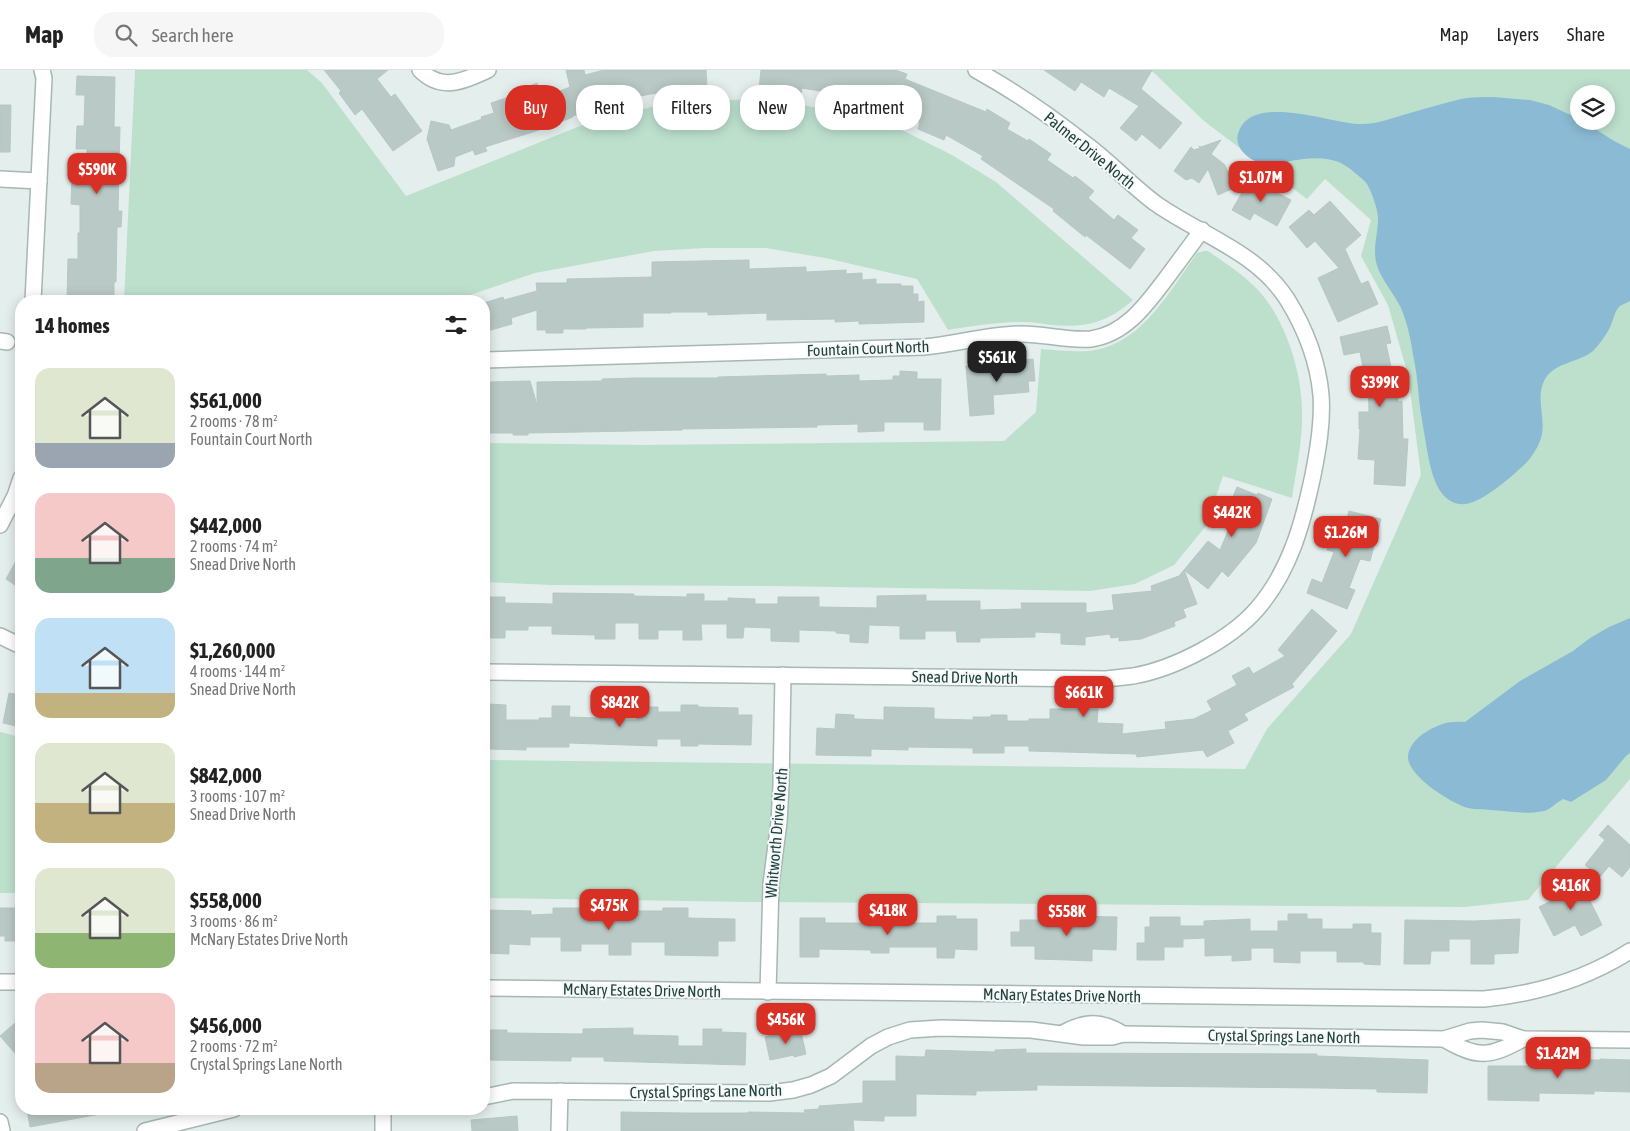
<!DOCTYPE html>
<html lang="en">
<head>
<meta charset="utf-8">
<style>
	body { margin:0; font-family:"Asap Condensed",sans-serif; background:#f6f6f6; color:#222; height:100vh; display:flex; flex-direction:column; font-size:19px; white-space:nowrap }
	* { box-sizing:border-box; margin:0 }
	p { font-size:16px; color:#767676 }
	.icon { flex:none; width:28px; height:28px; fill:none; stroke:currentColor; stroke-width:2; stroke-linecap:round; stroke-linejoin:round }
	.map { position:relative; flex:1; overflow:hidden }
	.panel { position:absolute; left:15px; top:225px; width:475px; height:820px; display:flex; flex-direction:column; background:#fff; border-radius:20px; box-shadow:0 2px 12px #0003 }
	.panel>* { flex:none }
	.guide { position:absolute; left:505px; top:15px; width:475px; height:45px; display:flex; gap:10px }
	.controls { position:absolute; left:1570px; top:15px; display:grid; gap:10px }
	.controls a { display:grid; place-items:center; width:45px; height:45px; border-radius:50%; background:#fff; box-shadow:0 2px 12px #0003; font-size:25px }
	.price { position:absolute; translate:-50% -42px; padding:0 11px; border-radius:10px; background:#d93025; color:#fff; font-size:16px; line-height:32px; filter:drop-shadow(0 1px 2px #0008) }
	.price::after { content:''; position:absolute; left:50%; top:30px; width:15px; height:11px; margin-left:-8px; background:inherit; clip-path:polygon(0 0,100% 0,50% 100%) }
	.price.active { background:#222; color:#fff }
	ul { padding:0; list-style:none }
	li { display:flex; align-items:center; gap:15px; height:125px; padding:0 20px }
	li span { display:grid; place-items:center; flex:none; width:140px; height:100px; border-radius:15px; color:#555 }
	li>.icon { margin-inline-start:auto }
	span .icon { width:60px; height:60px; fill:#fffc; stroke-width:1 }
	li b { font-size:21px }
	h2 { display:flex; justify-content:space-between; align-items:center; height:60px; padding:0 20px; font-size:21px }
	.pill { padding:0 18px; border-radius:20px; background:#fff; box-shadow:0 2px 12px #0003; font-size:18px; line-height:45px }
	.pill.active { background:#d93025; color:#fff }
	header { display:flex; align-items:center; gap:30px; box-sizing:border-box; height:70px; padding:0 25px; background:#fff; border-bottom:1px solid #e0e0e0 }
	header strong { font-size:24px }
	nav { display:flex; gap:28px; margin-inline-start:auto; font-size:18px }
	.search { width:350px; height:45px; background:#f6f6f6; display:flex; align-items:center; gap:12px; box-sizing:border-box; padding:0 18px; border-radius:20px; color:#767676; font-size:19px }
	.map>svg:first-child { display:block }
	.green { fill:#bde0cd; fill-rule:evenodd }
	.water { fill:#8bbbd4 }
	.building { fill:#b9c9c5; stroke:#b6c8c4 }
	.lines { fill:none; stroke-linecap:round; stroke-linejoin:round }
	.minor-casing { stroke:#a6b7b4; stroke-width:18 }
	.minor { stroke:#fff; stroke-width:15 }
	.labels { text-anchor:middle; stroke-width:4; stroke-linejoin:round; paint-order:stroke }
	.street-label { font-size:16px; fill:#23413e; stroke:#f5faf9 }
</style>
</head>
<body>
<header>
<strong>Map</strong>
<div class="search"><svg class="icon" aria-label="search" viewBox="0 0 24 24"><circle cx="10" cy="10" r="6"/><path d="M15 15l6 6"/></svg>Search here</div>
<nav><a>Map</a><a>Layers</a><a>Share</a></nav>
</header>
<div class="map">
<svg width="1630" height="1061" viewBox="0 0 1630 1061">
	<rect width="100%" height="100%" fill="#e4eeec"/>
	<g class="green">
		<path d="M135,0H307L322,13L406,126L580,56L666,33L755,29L803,35L855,46L904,61L952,85L996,112L1133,230C1107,253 1085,258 1051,255C1043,254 1034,252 1025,252C999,252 973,256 948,260L917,209L825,188L766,178H705L654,181L535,203L455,230V231H124Z"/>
		<path d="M1151,0H1630V709L1528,830L1465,837L750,832L484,828V690L1245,699L1267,659L1351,564L1421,405L1408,305L1388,235L1361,186L1371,150L1325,109L1307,129L1204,51ZM1579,24H1606V51H1579Z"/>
		<path d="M1204,181H1208C1228,195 1249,208 1264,227C1287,256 1302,304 1302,341C1303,370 1296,400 1292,428L1223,406L1206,456L1174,495L1135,514L1090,521L771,516L551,515L484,512V373L642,375L1004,371L1036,342L1041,279C1057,280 1072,282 1088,281C1141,276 1169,222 1197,183Z"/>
		<path d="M0,662L21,667V823H0Z"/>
	</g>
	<g class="water">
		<path d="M1493,27L1530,30L1549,35L1577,48L1579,51H1583L1614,71L1630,79V231C1629,232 1621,235 1620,236C1615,240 1614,248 1611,255C1607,264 1600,274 1593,281C1579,293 1553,292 1544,311C1536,328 1545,347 1542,364C1540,374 1534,384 1527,392C1515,404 1483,432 1466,434C1435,437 1430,395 1426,374C1424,362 1422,350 1420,338C1418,320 1417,302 1413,285C1411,270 1407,252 1401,238C1394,223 1380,209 1376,192C1373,176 1378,164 1378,149C1378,139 1372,123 1367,114C1364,110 1359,106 1355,103C1336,85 1315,87 1290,91C1282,93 1272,96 1264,94C1249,91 1232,77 1239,61C1253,24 1328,52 1358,54C1376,55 1392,48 1410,43C1427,38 1444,33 1461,29C1471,27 1483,27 1493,27Z"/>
		<path d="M1630,548V683L1626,686L1606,710L1571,732L1563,729C1557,732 1548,741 1544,741C1526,745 1509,741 1491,740C1483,739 1476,740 1468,738C1451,733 1411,708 1408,689C1407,678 1417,667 1426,662C1441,653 1448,651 1465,652L1520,611L1573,581L1590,568L1609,557Z"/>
	</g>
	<g class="building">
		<path d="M324,0H388L377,9L391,27L395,24L422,61L393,81L362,39L355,45L339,23L341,21Z"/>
		<path d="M566,0H584L585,5L604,0H706L707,17L661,20L662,22L618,30L619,34L572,46L573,47L536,61L485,77L487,81L475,85L473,80L455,87L454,96L438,101L427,69L431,51L449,55L451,60L482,49L481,47L494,43L491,33L521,23L520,20L537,13L543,28L570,17Z"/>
		<path d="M761,0H895L907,4L905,9L986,42L987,39L1010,53L1007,59L1028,71L1029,69L1051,84L1047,90L1073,108L1075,106L1094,121L1088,128L1114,150L1118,145L1138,160L1131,168L1145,179L1130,199L1086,165L1085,167L1053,141L1054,139L981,89L983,86L946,65L944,70L918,59L920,52L862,33L863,28L802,18L801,23L759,19Z"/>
		<path d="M1044,0H1152L1141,19L1182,53L1160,79L1142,64L1136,71L1120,58L1139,36L1109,18L1104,27L1081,12L1075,21Z"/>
		<path d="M77,6L115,7L114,57H120L118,141H122L121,157H117L116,212H114V231H67L68,189H78V163H80V135L71,134L72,109H87V79H76L77,56H84L85,25H76Z"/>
		<path d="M0,35H11L10,82H0Z"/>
		<path d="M1221,70L1211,84L1225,95L1234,118L1218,125L1208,99L1199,113L1192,108L1186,110L1174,101L1191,77L1194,80L1200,78L1199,76L1201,77Z"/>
		<path d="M1250,109L1291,130L1277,156L1254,143L1250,150L1232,140Z"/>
		<path d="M1330,131L1361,165L1345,179L1361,214L1368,211L1378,234L1338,252L1318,208L1339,198L1315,171L1307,178L1289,157L1309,140L1314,145Z"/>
		<path d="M749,190V199L806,197V202L846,200V204L862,203V210L876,209V214H901V216H913V224H918V232L924,231V252L859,254V251L835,252V249L767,250V243L708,245V242H671V243H643V257L586,258V259H563V263H546V260H537V240L511,248L512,254L484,262V233L503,227L504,230L537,221L536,213H567V209L652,207V192Z"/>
		<path d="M1387,256L1391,273L1386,274L1393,306H1398V332L1402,331L1403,369H1408L1405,416L1374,414L1375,390L1358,389L1360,359H1359V342H1369L1368,301L1364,302L1360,282L1344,285L1340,267Z"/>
		<path d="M1033,289L1035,311H1028L1029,322L993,325L994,344L970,346L966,296Z"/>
		<path d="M900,301L917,302V309H941L940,360H924V352H884V361L858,362V354L817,355V357L682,359V360L528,363V365H513V363H489V312L530,311L537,335V312L602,311V309L635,308H718V307L826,304V306L859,305V311L893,310V306H900Z"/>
		<path d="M1237,417L1257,425L1258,423L1272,429L1256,473L1228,507L1222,501L1208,519L1184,500L1208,471L1220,480L1231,454L1223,451Z"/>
		<path d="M1349,441L1381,449L1370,491L1360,489L1349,518L1355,520L1347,539L1307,523L1312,509L1322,513L1334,482L1327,480L1332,457L1338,459L1340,452L1346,453Z"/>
		<path d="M21,482V519L6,509Z"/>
		<path d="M1184,500L1197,534L1183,539L1186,547L1174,552L1175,556L1141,569L1119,571V567L1111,568L1110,564L1085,567V575L1061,574V563L1035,562V567L980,568V572H957L956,561H925V569H900V556L869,555L868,573L850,572V564L836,563V561L799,560V572L771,571V558L744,557L743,568H727V554H701L702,570H683V560H658V569H639V553H615V569H595V565L552,564V556H528V560H505V568H488V554H484V527H505V533L553,534V523L634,524V526L687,527V524H704V531H728V528L755,529V534H778V527H819V537L877,538V526L926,525V531H980V540L1022,539L1021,533H1086V543L1114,540L1112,525L1152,521L1151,516L1179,506Z"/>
		<path d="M1312,539L1337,561L1292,614L1294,617L1244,644L1248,650L1228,661L1234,673L1207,687L1203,680L1137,687L1136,684L1029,681V676H1004V683H973V678L908,677V680L871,679V686L816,685L817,658L835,659L836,644L854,645V649L884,650V637L934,638V649L973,650V647H991V645H1007V651H1029V649H1050V639H1098L1097,653L1123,654L1122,664L1166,659L1165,652L1194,649L1212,640L1207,631L1237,615L1232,606L1249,597L1253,604L1285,586L1278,580Z"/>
		<path d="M9,623L21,625V654L16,653V656L3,653Z"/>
		<path d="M488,634L506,635V650H539V648H552V636H570L569,647L597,648V634L615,635V650H637V637H658V642H681V635H698V637L738,638V645H752L751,675L698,674V676H681V669H657V676L569,673V677H526V680L487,679Z"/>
		<path d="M1608,755L1630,775V797L1622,807L1609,796L1600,807L1585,795L1605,770L1599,765Z"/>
		<path d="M1578,807L1602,855L1581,866L1575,855L1554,866L1539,837L1567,823L1563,815Z"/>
		<path d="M0,838H15V852H21V871H5V866H0Z"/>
		<path d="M553,838H581V843L639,844V841H663V838H688V848L735,849V871H718V886L665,885V872H631V885H609V874H581V881H561V867H530V875L509,874V884L485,883V840L531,841V845L553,844Z"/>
		<path d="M1288,844H1307V849H1322V859H1353V854H1371V863H1381L1380,895L1364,894V892H1337V881H1300V893L1274,892V878H1251V890L1232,891V885L1205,886V868L1183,869V877H1164V890H1137V873H1145V857H1150V847H1180V856H1204V851L1250,849V861H1278V851H1288Z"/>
		<path d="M937,846H956V849H977V880L955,879L954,888H937V877H889V883H871V880L819,879V887H800V848H825V853H937Z"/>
		<path d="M1072,846L1117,847L1116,880L1092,879V891L1068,890L1035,889V876H1011V862H1020V850H1072Z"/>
		<path d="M1520,849L1518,883L1494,884V894H1471V869H1449V881H1431L1430,894H1404L1405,850L1474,851Z"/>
		<path d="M21,948V990L0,966Z"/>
		<path d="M633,958V965L678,966V976H703V959H722L721,962L746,963L745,995L604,991V987H571V991L484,990V960H507V963L583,964V959Z"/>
		<path d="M800,958L806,984L794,987V985L770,990L765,967Z"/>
		<path d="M1026,979V983L1317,984V986L1428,990L1427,1023L1377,1022V1019L1321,1018L1037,1015V1020L976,1021V1025L916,1024V1046H884V1051L853,1050L854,1061H621V1042L683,1043H748V1042L805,1043L804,1040L819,1039V1036L863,1033V1011H896V986L925,987L926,980L995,982V980Z"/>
		<path d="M1600,989L1630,990V1022L1594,1021V1024L1539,1023V1031L1488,1030V996H1544V992H1555V990H1600Z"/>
		<path d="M27,1039H99L100,1044L30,1057Z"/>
		<path d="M517,1046L518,1061H472L471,1050Z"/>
	</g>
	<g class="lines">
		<defs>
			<g id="minor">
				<path d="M420,0C442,22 463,11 488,0"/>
				<path d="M0,109L39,111"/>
				<path d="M33,231L44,8L42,0"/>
				<path d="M0,271L7,272"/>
				<path d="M484,290L924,277C957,274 989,264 1022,264C1045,264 1068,271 1091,269C1127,264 1148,232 1168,206C1179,191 1191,175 1202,160"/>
				<path d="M0,455L15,426L21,408"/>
				<path d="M0,566L21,576"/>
				<path d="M484,602L1106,609C1115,608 1124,607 1133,606C1174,599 1230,570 1257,539C1290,501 1303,453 1313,405C1318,380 1323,352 1321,325C1318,292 1305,258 1287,229C1256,181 1200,165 1155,133C1131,115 1111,93 1087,75C1052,47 1016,22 976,0"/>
				<path d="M0,912H21"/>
				<path d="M484,918L1484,929C1536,924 1586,909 1630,881"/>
				<path d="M768,922L771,814L779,752L781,716L783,605"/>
				<path d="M1063,963C1085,951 1101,950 1123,964"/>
				<path d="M1444,969C1478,989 1490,987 1523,969"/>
				<path d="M484,1027L513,1021L769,1023L793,1020L811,1015L831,1006L871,976L888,967L910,960L941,958L1031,960L1084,967H1112L1123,964L1444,969L1470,961L1482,960L1503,962L1523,969L1630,970"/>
				<path d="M0,1052L2,1061"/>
				<path d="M145,1061L234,1039"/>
				<path d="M383,1061V1039"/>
				<path d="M559,1061L560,1021"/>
			</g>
		</defs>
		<use href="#minor" class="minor-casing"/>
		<use href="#minor" class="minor"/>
	</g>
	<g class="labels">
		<g class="street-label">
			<text transform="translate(1090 80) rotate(39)" y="6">Palmer Drive North</text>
			<text transform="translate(868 278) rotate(-2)" y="6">Fountain Court North</text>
			<text transform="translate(965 607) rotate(1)" y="6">Snead Drive North</text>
			<text transform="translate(776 763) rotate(-85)" y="6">Whitworth Drive North</text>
			<text transform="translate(642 920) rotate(1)" y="6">McNary Estates Drive North</text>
			<text transform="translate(1062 925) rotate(1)" y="6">McNary Estates Drive North</text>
			<text transform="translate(1284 966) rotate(1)" y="6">Crystal Springs Lane North</text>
			<text transform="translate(706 1021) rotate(-1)" y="6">Crystal Springs Lane North</text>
		</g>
	</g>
</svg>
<div class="controls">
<a><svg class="icon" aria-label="layers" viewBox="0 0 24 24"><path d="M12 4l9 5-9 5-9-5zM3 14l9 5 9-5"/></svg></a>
</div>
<b class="price" style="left:97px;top:125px">$590K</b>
<b class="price" style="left:1261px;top:133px">$1.07M</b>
<b class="price active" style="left:997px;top:313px">$561K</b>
<b class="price" style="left:1380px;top:338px">$399K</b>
<b class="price" style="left:1232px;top:468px">$442K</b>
<b class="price" style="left:1346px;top:488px">$1.26M</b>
<b class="price" style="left:1084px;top:648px">$661K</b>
<b class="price" style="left:620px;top:658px">$842K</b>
<b class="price" style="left:1571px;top:841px">$416K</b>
<b class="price" style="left:609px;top:861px">$475K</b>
<b class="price" style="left:888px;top:866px">$418K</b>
<b class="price" style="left:1067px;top:867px">$558K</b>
<b class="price" style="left:786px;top:975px">$456K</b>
<b class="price" style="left:1558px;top:1009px">$1.42M</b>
<div class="guide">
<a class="pill active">Buy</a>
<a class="pill">Rent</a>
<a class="pill">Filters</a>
<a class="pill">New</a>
<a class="pill">Apartment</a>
</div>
<section class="panel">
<h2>14 homes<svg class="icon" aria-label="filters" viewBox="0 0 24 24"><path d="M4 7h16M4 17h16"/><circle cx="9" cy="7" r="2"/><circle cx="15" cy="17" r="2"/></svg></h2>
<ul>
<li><span style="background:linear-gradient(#dfe7d0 75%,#9aa5b1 0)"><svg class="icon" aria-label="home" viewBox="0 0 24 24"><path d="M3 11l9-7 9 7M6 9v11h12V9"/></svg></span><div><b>$561,000</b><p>2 rooms · 78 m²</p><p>Fountain Court North</p></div></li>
<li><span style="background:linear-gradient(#f6c9c9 65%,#7fa58c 0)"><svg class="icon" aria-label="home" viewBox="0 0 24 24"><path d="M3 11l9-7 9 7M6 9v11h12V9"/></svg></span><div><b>$442,000</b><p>2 rooms · 74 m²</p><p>Snead Drive North</p></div></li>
<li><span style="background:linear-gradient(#bfe0f5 75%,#c2b280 0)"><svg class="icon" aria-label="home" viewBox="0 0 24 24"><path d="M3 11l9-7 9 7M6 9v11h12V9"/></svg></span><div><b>$1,260,000</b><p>4 rooms · 144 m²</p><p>Snead Drive North</p></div></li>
<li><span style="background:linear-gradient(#dfe7d0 60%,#c2b280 0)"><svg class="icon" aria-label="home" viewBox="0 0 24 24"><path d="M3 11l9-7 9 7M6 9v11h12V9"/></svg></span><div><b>$842,000</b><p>3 rooms · 107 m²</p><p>Snead Drive North</p></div></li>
<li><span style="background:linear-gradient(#dfe7d0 65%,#8fb573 0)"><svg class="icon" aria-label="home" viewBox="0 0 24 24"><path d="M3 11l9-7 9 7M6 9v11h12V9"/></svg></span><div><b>$558,000</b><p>3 rooms · 86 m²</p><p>McNary Estates Drive North</p></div></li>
<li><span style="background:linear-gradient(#f6c9c9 70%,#b9a48a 0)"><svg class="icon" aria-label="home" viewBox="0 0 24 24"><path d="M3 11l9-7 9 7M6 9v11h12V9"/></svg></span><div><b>$456,000</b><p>2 rooms · 72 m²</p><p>Crystal Springs Lane North</p></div></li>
</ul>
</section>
</div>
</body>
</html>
